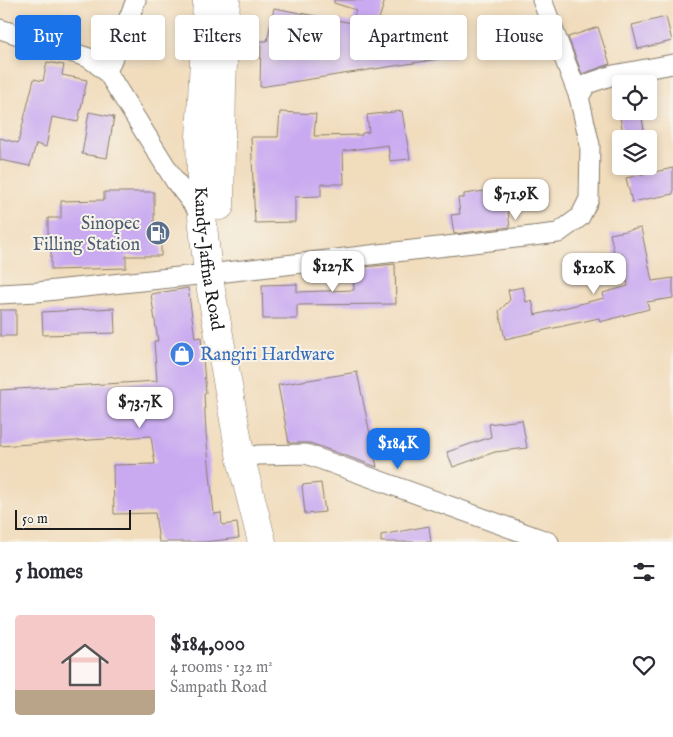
<!DOCTYPE html>
<html lang="en">
<head>
<meta charset="utf-8">
<style>
	body { margin:0; font-family:"IM FELL English",serif; background:#f2f2f3; color:#2b2b33; height:100vh; display:flex; flex-direction:column; font-size:19px; white-space:nowrap }
	* { box-sizing:border-box; margin:0 }
	p { font-size:16px; color:#7c7c81 }
	.icon { flex:none; width:28px; height:28px; fill:none; stroke:currentColor; stroke-width:2; stroke-linecap:round; stroke-linejoin:round }
	.map { position:relative; height:542px; overflow:hidden }
	.details { display:flex; flex-direction:column; background:#fff; flex:1 }
	.details>* { flex:none }
	.guide { position:absolute; left:15px; top:15px; width:644px; height:45px; display:flex; gap:10px }
	.tools { position:absolute; left:612px; top:75px; display:grid; gap:10px }
	.tools a { display:grid; place-items:center; width:45px; height:45px; border-radius:5px; background:#fff; box-shadow:0 2px 8px #0003; font-size:25px }
	.scale { position:absolute; left:15px; bottom:12px; width:116px; box-sizing:border-box; padding-left:5px; border:2px solid #1c1c1c; border-top:0; font-size:14px; line-height:18px; white-space:nowrap; color:#1c1c1c; -webkit-text-stroke:4px #f7f3e8; paint-order:stroke }
	.price { position:absolute; translate:-50% -42px; padding:0 11px; border-radius:10px; background:#fff; color:#222; font-size:16px; line-height:32px; filter:drop-shadow(0 1px 2px #0008) }
	.price::after { content:''; position:absolute; left:50%; top:30px; width:15px; height:11px; margin-left:-8px; background:inherit; clip-path:polygon(0 0,100% 0,50% 100%) }
	.price.on { background:#1a73e8; color:#fff }
	ul { padding:0; list-style:none }
	li { display:flex; align-items:center; gap:15px; height:125px; padding:0 15px }
	li+li { border-top:1px solid #e1e1e2 }
	li span { display:grid; place-items:center; flex:none; width:140px; height:100px; border-radius:5px; color:#555 }
	li>.icon { margin-inline-start:auto }
	span .icon { width:60px; height:60px; fill:#fffc; stroke-width:1 }
	li b { font-size:21px }
	h2 { display:flex; justify-content:space-between; align-items:center; height:60px; padding:0 15px; font-size:21px }
	.tag { padding:0 18px; border-radius:5px; background:#fff; box-shadow:0 2px 8px #0003; font-size:18px; line-height:45px }
	.tag.on { background:#1a73e8; color:#fff }
	.map>svg:first-child { display:block }
	.building { fill:#c9aaf1 }
	.lines { fill:none; stroke-linecap:round; stroke-linejoin:round }
	.minor-casing { stroke:#867c6c; stroke-width:21 }
	.highway-casing { stroke:#867c6c; stroke-width:29 }
	.minor { stroke:#fff; stroke-width:19 }
	.highway { stroke:#fff; stroke-width:28 }
	.labels { text-anchor:middle; stroke-width:4; stroke-linejoin:round; paint-order:stroke }
	.service-label { font-size:18px; fill:#4e5e75; stroke:#f7f3e8; text-anchor:end }
	.street-label { font-size:18px; fill:#1c1c1c; stroke:#f7f3e8 }
	.shop-label { font-size:18px; fill:#366cbe; stroke:#f7f3e8; text-anchor:start }
</style>
</head>
<body>
<div class="map">
<svg width="673" height="542" viewBox="0 0 673 542">
	<rect width="100%" height="100%" fill="#f7f3e8"/>
	<filter id="ink" filterUnits="userSpaceOnUse"><feTurbulence type="fractalNoise" baseFrequency=".02" numOctaves="2"/><feDisplacementMap in="SourceGraphic" scale="10" xChannelSelector="R" yChannelSelector="G"/><feConvolveMatrix kernelMatrix="1 2 1 2 8 2 1 2 1" color-interpolation-filters="sRGB"/></filter>
	<filter id="wash" filterUnits="userSpaceOnUse"><feTurbulence type="fractalNoise" baseFrequency=".0096" numOctaves="4" result="noise"/><feDisplacementMap in="SourceGraphic" scale="20" xChannelSelector="R" yChannelSelector="G"/><feGaussianBlur stdDeviation="1.12" result="paint"/><feColorMatrix in="noise" values="0 0 0 0 0 0 0 0 0 0 0 0 0 0 0 0 0 1.4 0 .05"/><feComposite in="paint" operator="in"/></filter>
	<g filter="url(#wash)">
		<rect width="100%" height="100%" fill="#f1dcbc"/>
		<g id="blocks">
			<g class="building">
				<path d="M334,0H385L372,41L458,42V56L260,87L261,41H267L274,8L352,23L356,10L334,3Z"/>
				<path d="M666,17L672,41L638,49L632,25Z"/>
				<path d="M598,27L610,64L582,74L568,37Z"/>
				<path d="M47,62L64,65L62,75L87,80L78,122L52,117L46,147L36,144L30,166L0,160V138L18,143L34,79L43,81Z"/>
				<path d="M402,111L410,159L390,161L388,145L343,151L344,184H321V196L295,197V222L255,223L251,137H278L280,112L316,114L314,136L362,135V133L369,132L367,115Z"/>
				<path d="M619,111H641L644,131L623,134Z"/>
				<path d="M89,112L114,117L107,158L82,154Z"/>
				<path d="M673,168V194L632,202L626,178Z"/>
				<path d="M484,191L486,200L506,197L510,227L454,234L451,215L460,214L458,198H464V194Z"/>
				<path d="M104,192H154V222H161V256H126V268L51,270V239H48V218H61V201L104,200Z"/>
				<path d="M641,228L652,281L673,278V298L647,302L649,309L600,322L599,318L505,339L499,311L510,300L508,290L523,287L526,302L532,300L535,315L604,298L603,293L628,286L622,254L615,256L610,234Z"/>
				<path d="M395,264L396,304L297,305V319H263L262,285L297,284V292L354,290L353,268Z"/>
				<path d="M188,288L195,338L201,337L206,393H204L206,433L214,514L221,513L222,525L237,523L239,538L204,542H159L155,513L114,514L113,465L155,464L151,436L0,446V390L157,381L154,341H158L151,294Z"/>
				<path d="M114,308L115,333L43,335L42,312Z"/>
				<rect x="0" y="310" width="16" height="26"/>
				<path d="M357,372L377,467L310,443H289L278,385Z"/>
				<path d="M522,420L527,448L495,452L453,467L447,452L491,437L489,424Z"/>
				<path d="M321,483L325,512L305,514L302,485Z"/>
				<path d="M429,526L431,542H381V535Z"/>
			</g>
		</g>
	</g>
	<g filter="url(#ink)">
		<use href="#blocks" fill-opacity="0" stroke="#867c6c" stroke-width="1"/>
		<g class="lines">
			<defs>
				<g id="minor">
					<path d="M542,0L579,97"/>
					<path d="M0,29L89,58L107,72L175,181L202,216"/>
					<path d="M107,72L136,0"/>
					<path d="M0,294L37,292L226,272L558,233L580,217L589,199L590,145L579,97L587,84L613,75L673,64"/>
					<path d="M241,459L258,455L306,454L549,542"/>
				</g>
				<g id="highway">
					<path id="s1" d="M207,0L200,138L202,216L208,273L241,459L262,542"/>
					<path d="M220,206L222,86L226,0"/>
				</g>
			</defs>
			<use href="#minor" class="minor-casing"/>
			<use href="#highway" class="highway-casing"/>
			<use href="#minor" class="minor"/>
			<use href="#highway" class="highway"/>
		</g>
	</g>
	<defs>
		<symbol id="fuel-disc" viewBox="-11 -11 22 22"><circle r="9.5" fill="#5c6f8a" stroke="#f7f3e8"/><path d="M-5.5-6h7V0h2V4h1.3V-2.5L3-4.5l.8-.8L6-3V5H2.5V1h-1V6h-7ZM-4.2-4.7v3.2H.2V-4.7Z" fill="#fff"/></symbol>
		<symbol id="shop-disc" viewBox="-11 -11 22 22"><circle r="9.5" fill="#3f7fe0" stroke="#f7f3e8"/><path d="M-5-2.5h2.3a2.7 3.5 0 0 1 5.4 0H5L5.5 6h-11ZM-1.5-2.5h3a1.5 2.3 0 0 0-3 0Z" fill="#fff"/></symbol>
	</defs>
	<g fill-rule="evenodd">
		<use href="#fuel-disc" x="144" y="219" width="28" height="28"/>
		<use href="#shop-disc" x="168" y="340" width="28" height="28"/>
	</g>
	<g class="labels">
		<g class="service-label">
			<text x="140" y="229">Sinopec<tspan x="140" dy="21">Filling Station</tspan></text>
		</g>
		<g class="street-label">
			<text dy="6" stroke="none"><textPath href="#s1" startOffset="259">Kandy-Jaffna Road</textPath></text>
		</g>
		<g class="shop-label">
			<text x="200" y="360">Rangiri Hardware</text>
		</g>
	</g>
</svg>
<div class="tools">
<a><svg class="icon" aria-label="locate" viewBox="0 0 24 24"><circle cx="12" cy="12" r="6"/><path d="M12 2v4M12 18v4M2 12h4M18 12h4"/></svg></a>
<a><svg class="icon" aria-label="layers" viewBox="0 0 24 24"><path d="M12 4l9 5-9 5-9-5zM3 14l9 5 9-5"/></svg></a>
</div>
<div class="scale">50 m</div>
<b class="price" style="left:516px;top:221px">$71.9K</b>
<b class="price" style="left:333px;top:293px">$127K</b>
<b class="price" style="left:594px;top:295px">$120K</b>
<b class="price" style="left:140px;top:429px">$73.7K</b>
<b class="price on" style="left:398px;top:470px">$184K</b>
<div class="guide">
<a class="tag on">Buy</a>
<a class="tag">Rent</a>
<a class="tag">Filters</a>
<a class="tag">New</a>
<a class="tag">Apartment</a>
<a class="tag">House</a>
</div>
</div>
<section class="details">
<h2>5 homes<svg class="icon" aria-label="filters" viewBox="0 0 24 24"><path d="M4 7h16M4 17h16"/><circle cx="9" cy="7" r="2"/><circle cx="15" cy="17" r="2"/></svg></h2>
<ul>
<li><span style="background:linear-gradient(#f6c9c9 75%,#b9a48a 0)"><svg class="icon" aria-label="home" viewBox="0 0 24 24"><path d="M3 11l9-7 9 7M6 9v11h12V9"/></svg></span><div><b>$184,000</b><p>4 rooms · 132 m²</p><p>Sampath Road</p></div><svg class="icon" aria-label="heart" viewBox="0 0 24 24"><path d="M12 20l-8-8c-3-5 5-10 8-4 3-6 11-1 8 4z"/></svg></li>
</ul>
</section>
</body>
</html>
